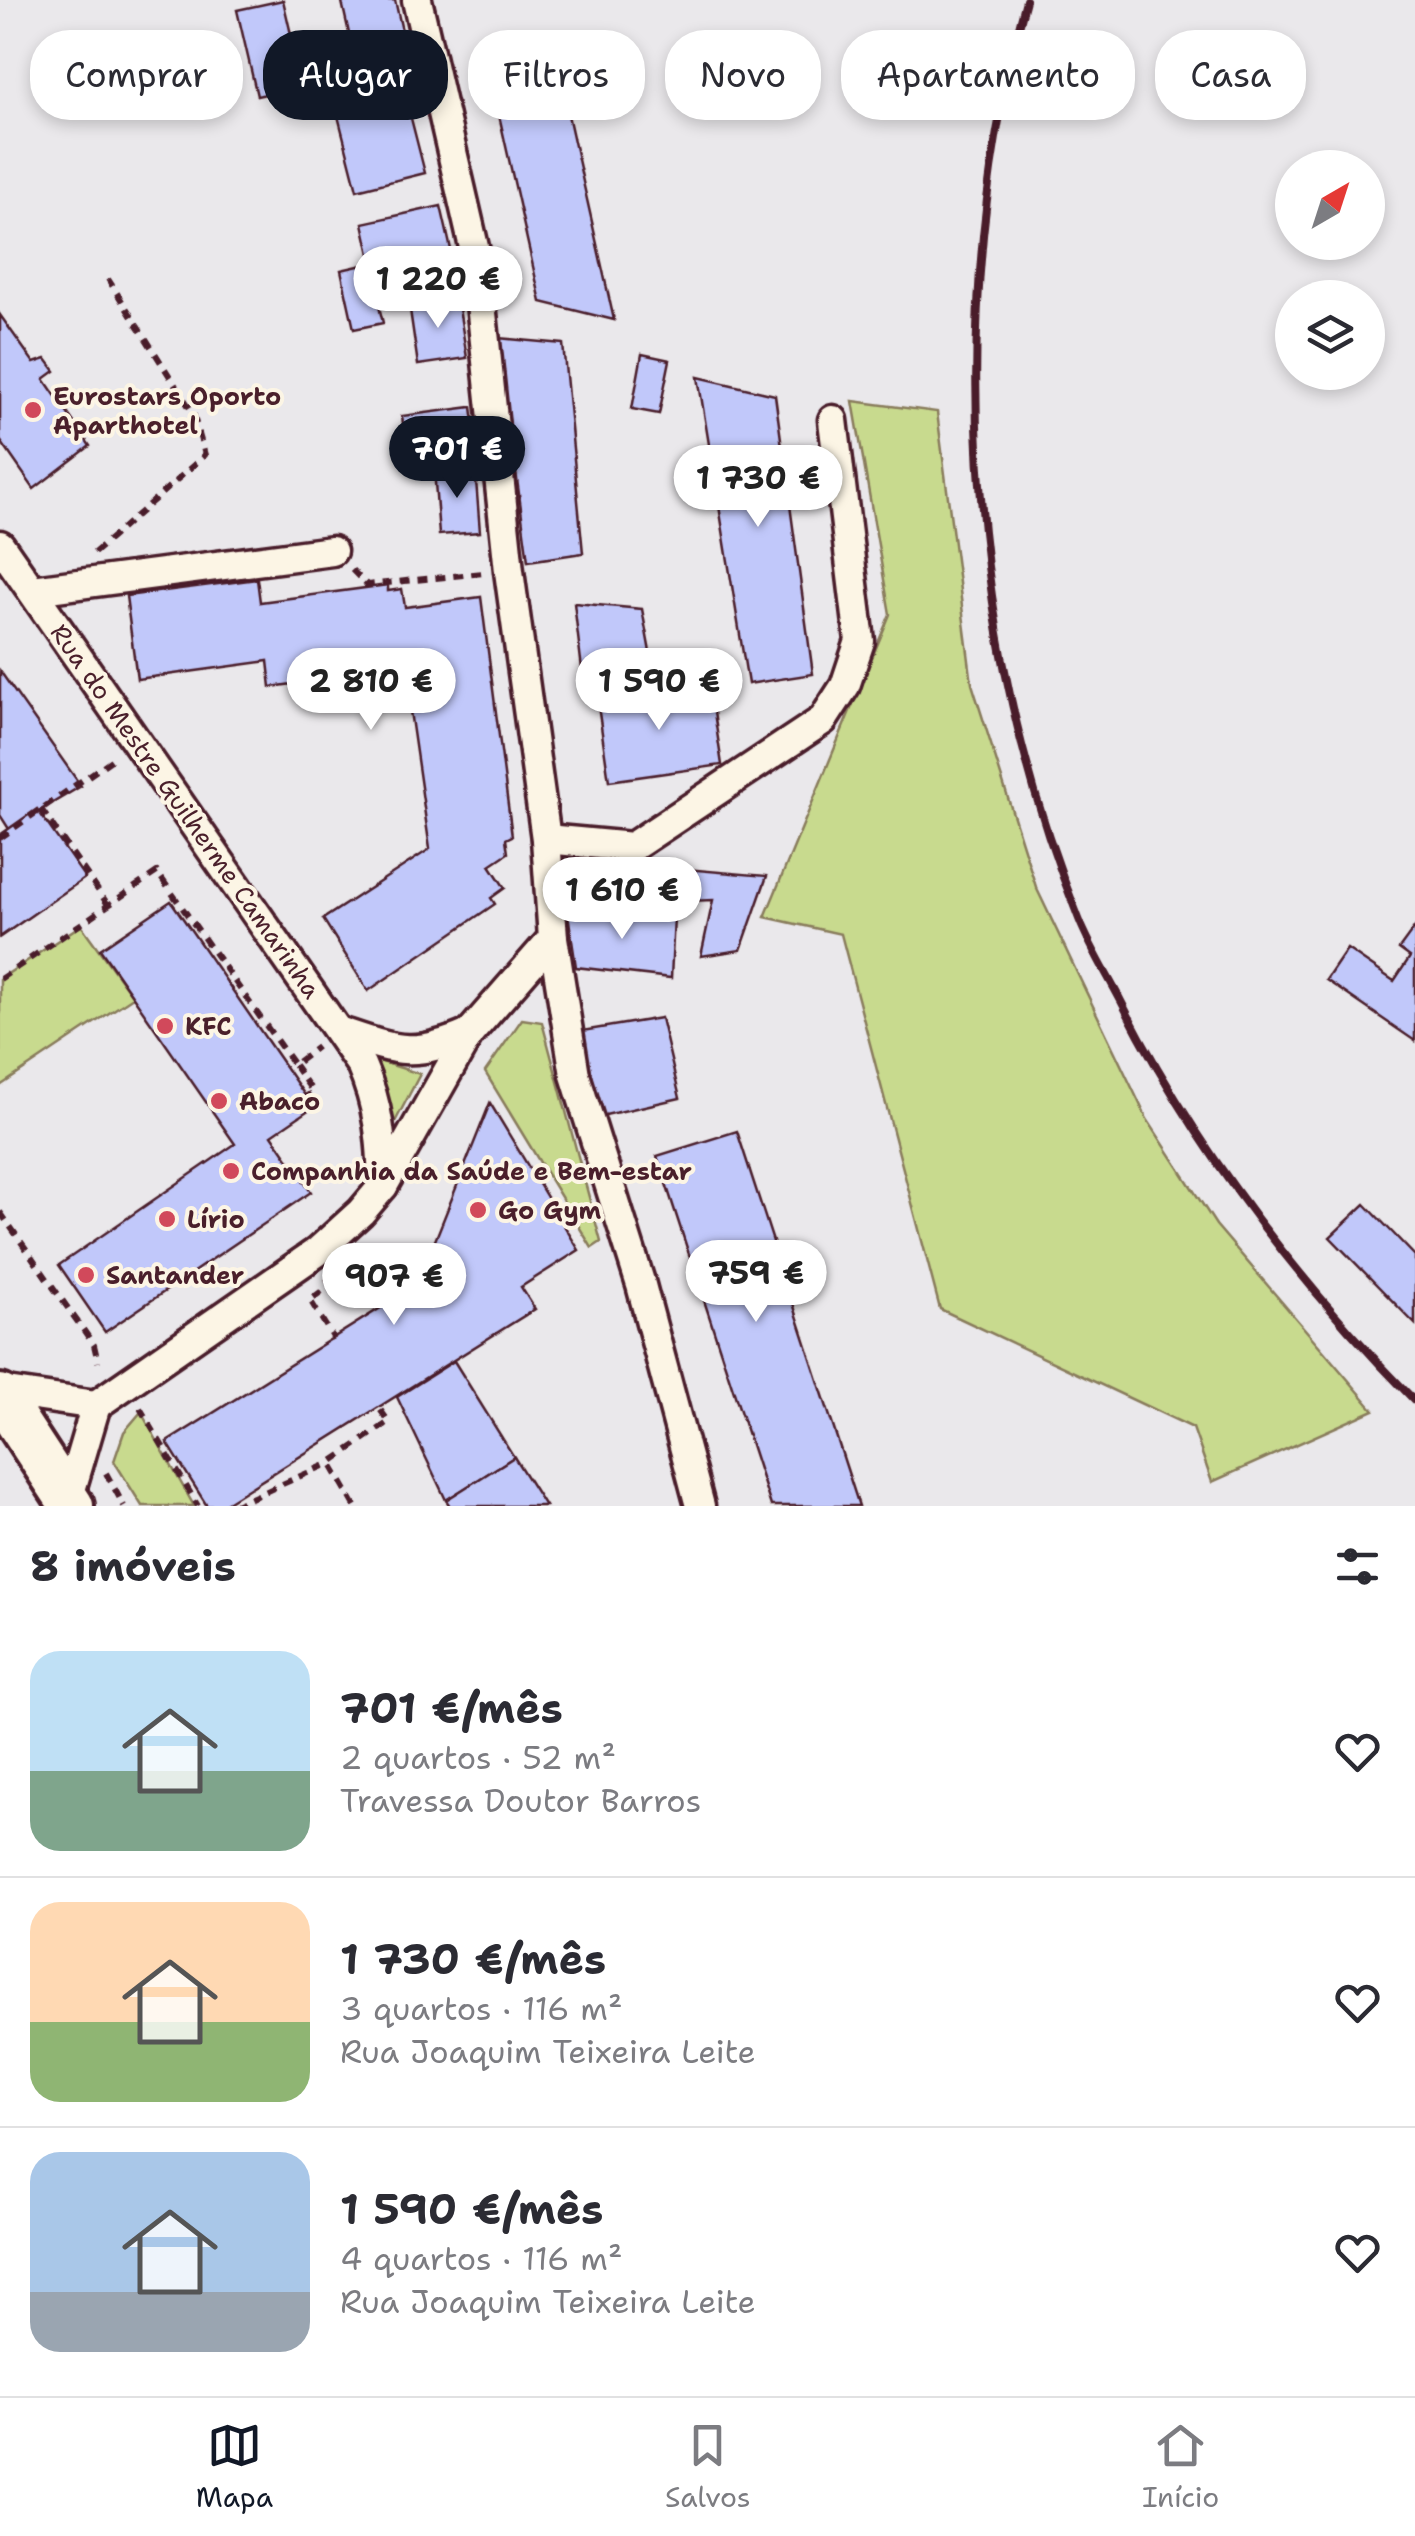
<!DOCTYPE html>
<html lang="pt">
<head>
<meta charset="utf-8">
<style>
	body { margin:0; font-family:"Shantell Sans",sans-serif; background:#f2f2f3; color:#2b2b33; height:100vh; display:flex; flex-direction:column; font-size:38px; white-space:nowrap }
	* { box-sizing:border-box; margin:0 }
	p { font-size:32px; color:#7c7c81 }
	.icon { flex:none; width:55px; height:55px; fill:none; stroke:currentColor; stroke-width:2; stroke-linecap:round; stroke-linejoin:round }
	.map { position:relative; height:1506px; overflow:hidden }
	.panel { display:flex; flex-direction:column; background:#fff; flex:1 }
	.panel>* { flex:none }
	.hud { position:absolute; left:30px; top:30px; width:1355px; height:90px; display:flex; gap:20px }
	.needle { width:65px; rotate:39deg }
	.fabs { position:absolute; left:1275px; top:150px; display:grid; gap:20px }
	.fabs a { display:grid; place-items:center; width:110px; height:110px; border-radius:50%; background:#fff; box-shadow:0 5px 15px #0003; font-size:50px }
	.price { position:absolute; translate:-50% -85px; padding:0 22px; border-radius:35px; background:#fff; color:#222; font-size:32px; line-height:65px; filter:drop-shadow(0 2px 5px #0008) }
	.price::after { content:''; position:absolute; left:50%; top:60px; width:30px; height:22px; margin-left:-15px; background:inherit; clip-path:polygon(0 0,100% 0,50% 100%) }
	.price.selected { background:#111827; color:#fff }
	ul { padding:0; list-style:none }
	li { display:flex; align-items:center; gap:30px; height:250px; padding:0 30px }
	li+li { border-top:2px solid #e1e1e2 }
	li span { display:grid; place-items:center; flex:none; width:280px; height:200px; border-radius:30px; color:#555 }
	li>.icon { margin-inline-start:auto }
	span .icon { width:120px; height:120px; fill:#fffc; stroke-width:1 }
	li b { font-size:42px }
	h2 { display:flex; justify-content:space-between; align-items:center; height:120px; padding:0 30px; font-size:42px }
	.chip { padding:0 35px; border-radius:40px; background:#fff; box-shadow:0 5px 15px #0003; font-size:35px; line-height:90px }
	.chip.selected { background:#111827; color:#fff }
	.dock { display:flex; justify-content:space-around; align-items:center; height:140px; border-top:2px solid #e1e1e2; background:#fff; font-size:28px; color:#7c7c81 }
	.dock a { display:grid; justify-items:center; gap:5px }
	.dock .selected { color:#111827 }
	.map>svg:first-child { display:block }
	.green { fill:#c8da8e; stroke:#897c5c; stroke-width:2.5 }
	.building { fill:#c1c8fa; stroke:#4a1f2b; stroke-width:2.5 }
	.lines { fill:none; stroke-linecap:round; stroke-linejoin:round }
	.street-casing { stroke:#4a1f2b; stroke-width:35 }
	.primary-casing { stroke:#4a1f2b; stroke-width:50 }
	.path { stroke:#4a1f2b; stroke-width:6; stroke-dasharray:10 8; stroke-linecap:butt }
	.street { stroke:#fcf5e5; stroke-width:28 }
	.primary { stroke:#fcf5e5; stroke-width:42 }
	.rail { stroke:#4a1f2b; stroke-width:8 }
	.poi-dot { fill:#d1495b; stroke:#fcf5e5; stroke-width:4 }
	.labels { text-anchor:middle; stroke-width:8; stroke-linejoin:round; paint-order:stroke }
	.poi-label { font-size:25px; font-weight:bold; fill:#4a1f2b; stroke:#fcf5e5; text-anchor:start }
	.street-label { font-size:25px; fill:#4a1f2b; stroke:#fcf5e5 }
</style>
</head>
<body>
<div class="map">
<svg width="1415" height="1506" viewBox="0 0 1415 1506">
	<rect width="100%" height="100%" fill="#eae8eb"/>
	<filter id="ink" filterUnits="userSpaceOnUse"><feTurbulence type="fractalNoise" baseFrequency=".01" numOctaves="2"/><feDisplacementMap in="SourceGraphic" scale="20" xChannelSelector="R" yChannelSelector="G"/><feConvolveMatrix kernelMatrix="1 2 1 2 8 2 1 2 1" color-interpolation-filters="sRGB"/></filter>
	<g filter="url(#ink)">
		<g class="green">
			<path d="M853,401L937,412L972,684L1036,887L1147,1119L1216,1225L1374,1410L1212,1482L1193,1428L940,1309L841,934L765,917L890,614Z"/>
			<path d="M81,925L133,997L0,1086V979Z"/>
			<path d="M522,1019L542,1022L601,1242L592,1248L485,1072Z"/>
			<path d="M379,1061L420,1074L395,1122L374,1063Z"/>
			<path d="M141,1412L194,1506H142L114,1461L124,1432Z"/>
		</g>
		<g class="building">
			<path d="M283,0L297,60L352,47L342,2L395,0L409,62L257,96L237,10Z"/>
			<path d="M549,30L614,320L541,302L483,44Z"/>
			<path d="M403,87L425,173L357,190L335,104Z"/>
			<path d="M441,206L458,280L377,298L383,323L354,329L341,270L372,263L363,223Z"/>
			<path d="M457,296L467,358L418,365L409,303Z"/>
			<path d="M0,315L34,363L46,359L55,371L44,379L90,446L34,489L0,440Z"/>
			<path d="M498,338L563,344L583,553L528,561Z"/>
			<path d="M642,354L670,360L659,414L632,409Z"/>
			<path d="M698,377L775,395L813,674L748,684Z"/>
			<path d="M472,407L478,453L408,462L402,416Z"/>
			<path d="M475,467L480,532L439,535L434,469Z"/>
			<path d="M257,579L260,602L388,585V591L402,589L405,607L481,597L512,836L506,839L508,853L490,865L505,888L491,898L495,904L368,991L323,919L430,849L410,711L417,710L410,661L376,665L377,672L271,687L268,661L137,679L126,596Z"/>
			<path d="M574,603L642,609L655,679L584,686Z"/>
			<path d="M0,671L81,786L9,829L0,815Z"/>
			<path d="M710,686L722,765L609,781L597,699Z"/>
			<path d="M37,809L85,878L0,937V835Z"/>
			<path d="M639,865L767,876L741,950L701,956L713,900L635,903Z"/>
			<path d="M171,901L313,1107L272,1135L311,1192L105,1332L59,1265L235,1144L100,949Z"/>
			<path d="M567,907L674,917L671,978L576,967Z"/>
			<path d="M1415,927V1041L1326,980L1347,949L1394,981L1410,957L1399,949Z"/>
			<path d="M661,1018L680,1098L601,1116L582,1031Z"/>
			<path d="M490,1103L579,1250L521,1287L535,1309L221,1506H207L167,1442L441,1270L430,1253Z"/>
			<path d="M737,1131L859,1506H771L657,1156Z"/>
			<path d="M1365,1204L1415,1256V1324L1330,1237Z"/>
			<path d="M454,1361L514,1457L446,1500L397,1397Z"/>
			<path d="M514,1457L545,1506H450L446,1500Z"/>
		</g>
		<g class="lines">
			<defs>
				<g id="street">
					<path d="M417,0L476,256L509,571L546,839L553,938L575,1075L641,1285L700,1506"/>
					<path d="M0,545L361,1065C379,1106 382,1142 383,1186"/>
					<path d="M33,590L332,551"/>
					<path d="M546,839L632,847L823,720L845,686L860,641L833,420"/>
					<path d="M338,1031C395,1050 412,1059 469,1034"/>
					<path d="M0,1391L96,1405"/>
					<path d="M68,1500L96,1405L317,1252L361,1212L383,1186L469,1034L553,938"/>
				</g>
				<path id="primary" d="M0,1396L72,1506"/>
			</defs>
			<use href="#street" class="street-casing"/>
			<use href="#primary" class="primary-casing"/>
			<g class="path">
				<path d="M94,553L205,455L193,413L108,279"/>
				<path d="M352,570L367,585L483,573"/>
				<path d="M41,809L109,906"/>
				<path d="M0,838L114,758"/>
				<path d="M0,979L157,872L294,1065L317,1047"/>
				<path d="M294,1065L313,1092L305,1097"/>
				<path d="M0,1212L94,1345L98,1362"/>
				<path d="M327,1278L330,1285L310,1300L334,1339"/>
				<path d="M140,1408L198,1506"/>
				<path d="M106,1473L124,1506"/>
				<path d="M233,1506L330,1463"/>
				<path d="M355,1506L330,1463L389,1422L379,1408"/>
			</g>
			<use href="#street" class="street"/>
			<use href="#primary" class="primary"/>
			<path class="rail" d="M1026,0C945,300 963,630 1079,919C1090,947 1107,974 1121,1001C1197,1151 1297,1281 1415,1401"/>
		</g>
	</g>
	<g class="poi-dot">
		<circle cx="33" cy="410" r="10"/>
		<circle cx="165" cy="1026" r="10"/>
		<circle cx="219" cy="1101" r="10"/>
		<circle cx="231" cy="1171" r="10"/>
		<circle cx="478" cy="1210" r="10"/>
		<circle cx="167" cy="1219" r="10"/>
		<circle cx="86" cy="1275" r="10"/>
	</g>
	<g class="labels">
		<g class="poi-label">
			<text x="53" y="405">Eurostars Oporto<tspan x="53" dy="29">Aparthotel</tspan></text>
			<text x="185" y="1035">KFC</text>
			<text x="239" y="1110">Abaco</text>
			<text x="251" y="1180">Companhia da Saúde e Bem-estar</text>
			<text x="498" y="1219">Go Gym</text>
			<text x="187" y="1228">Lírio</text>
			<text x="106" y="1284">Santander</text>
		</g>
		<g class="street-label">
			<text transform="translate(186 811) rotate(55)" y="9">Rua do Mestre Guilherme Camarinha</text>
		</g>
	</g>
</svg>
<div class="fabs">
<a><svg class="needle" viewBox="-14 -14 28 28"><path d="M0-13l5 13h-10z" fill="#e53935"/><path d="M0 13l5-13h-10z" fill="#7c7c81"/></svg></a>
<a><svg class="icon" aria-label="layers" viewBox="0 0 24 24"><path d="M12 4l9 5-9 5-9-5zM3 14l9 5 9-5"/></svg></a>
</div>
<b class="price" style="left:438px;top:331px">1 220 €</b>
<b class="price selected" style="left:457px;top:501px">701 €</b>
<b class="price" style="left:758px;top:530px">1 730 €</b>
<b class="price" style="left:371px;top:733px">2 810 €</b>
<b class="price" style="left:659px;top:733px">1 590 €</b>
<b class="price" style="left:622px;top:942px">1 610 €</b>
<b class="price" style="left:756px;top:1325px">759 €</b>
<b class="price" style="left:394px;top:1328px">907 €</b>
<div class="hud">
<a class="chip">Comprar</a>
<a class="chip selected">Alugar</a>
<a class="chip">Filtros</a>
<a class="chip">Novo</a>
<a class="chip">Apartamento</a>
<a class="chip">Casa</a>
</div>
</div>
<section class="panel">
<h2>8 imóveis<svg class="icon" aria-label="filters" viewBox="0 0 24 24"><path d="M4 7h16M4 17h16"/><circle cx="9" cy="7" r="2"/><circle cx="15" cy="17" r="2"/></svg></h2>
<ul>
<li><span style="background:linear-gradient(#bfe0f5 60%,#7fa58c 0)"><svg class="icon" aria-label="home" viewBox="0 0 24 24"><path d="M3 11l9-7 9 7M6 9v11h12V9"/></svg></span><div><b>701 €/mês</b><p>2 quartos · 52 m²</p><p>Travessa Doutor Barros</p></div><svg class="icon" aria-label="heart" viewBox="0 0 24 24"><path d="M12 20l-8-8c-3-5 5-10 8-4 3-6 11-1 8 4z"/></svg></li>
<li><span style="background:linear-gradient(#ffd9b3 60%,#8fb573 0)"><svg class="icon" aria-label="home" viewBox="0 0 24 24"><path d="M3 11l9-7 9 7M6 9v11h12V9"/></svg></span><div><b>1 730 €/mês</b><p>3 quartos · 116 m²</p><p>Rua Joaquim Teixeira Leite</p></div><svg class="icon" aria-label="heart" viewBox="0 0 24 24"><path d="M12 20l-8-8c-3-5 5-10 8-4 3-6 11-1 8 4z"/></svg></li>
<li><span style="background:linear-gradient(#a9c7e8 70%,#9aa5b1 0)"><svg class="icon" aria-label="home" viewBox="0 0 24 24"><path d="M3 11l9-7 9 7M6 9v11h12V9"/></svg></span><div><b>1 590 €/mês</b><p>4 quartos · 116 m²</p><p>Rua Joaquim Teixeira Leite</p></div><svg class="icon" aria-label="heart" viewBox="0 0 24 24"><path d="M12 20l-8-8c-3-5 5-10 8-4 3-6 11-1 8 4z"/></svg></li>
</ul>
</section>
<nav class="dock">
<a class="selected"><svg class="icon" aria-label="map" viewBox="0 0 24 24"><path d="M3 6l6-2 6 2 6-2v14l-6 2-6-2-6 2zM9 4v14M15 6v14"/></svg>Mapa</a>
<a><svg class="icon" aria-label="saved" viewBox="0 0 24 24"><path d="M7 4h10v16l-5-4-5 4z"/></svg>Salvos</a>
<a><svg class="icon" aria-label="home" viewBox="0 0 24 24"><path d="M3 11l9-7 9 7M6 9v11h12V9"/></svg>Início</a>
</nav>
</body>
</html>
